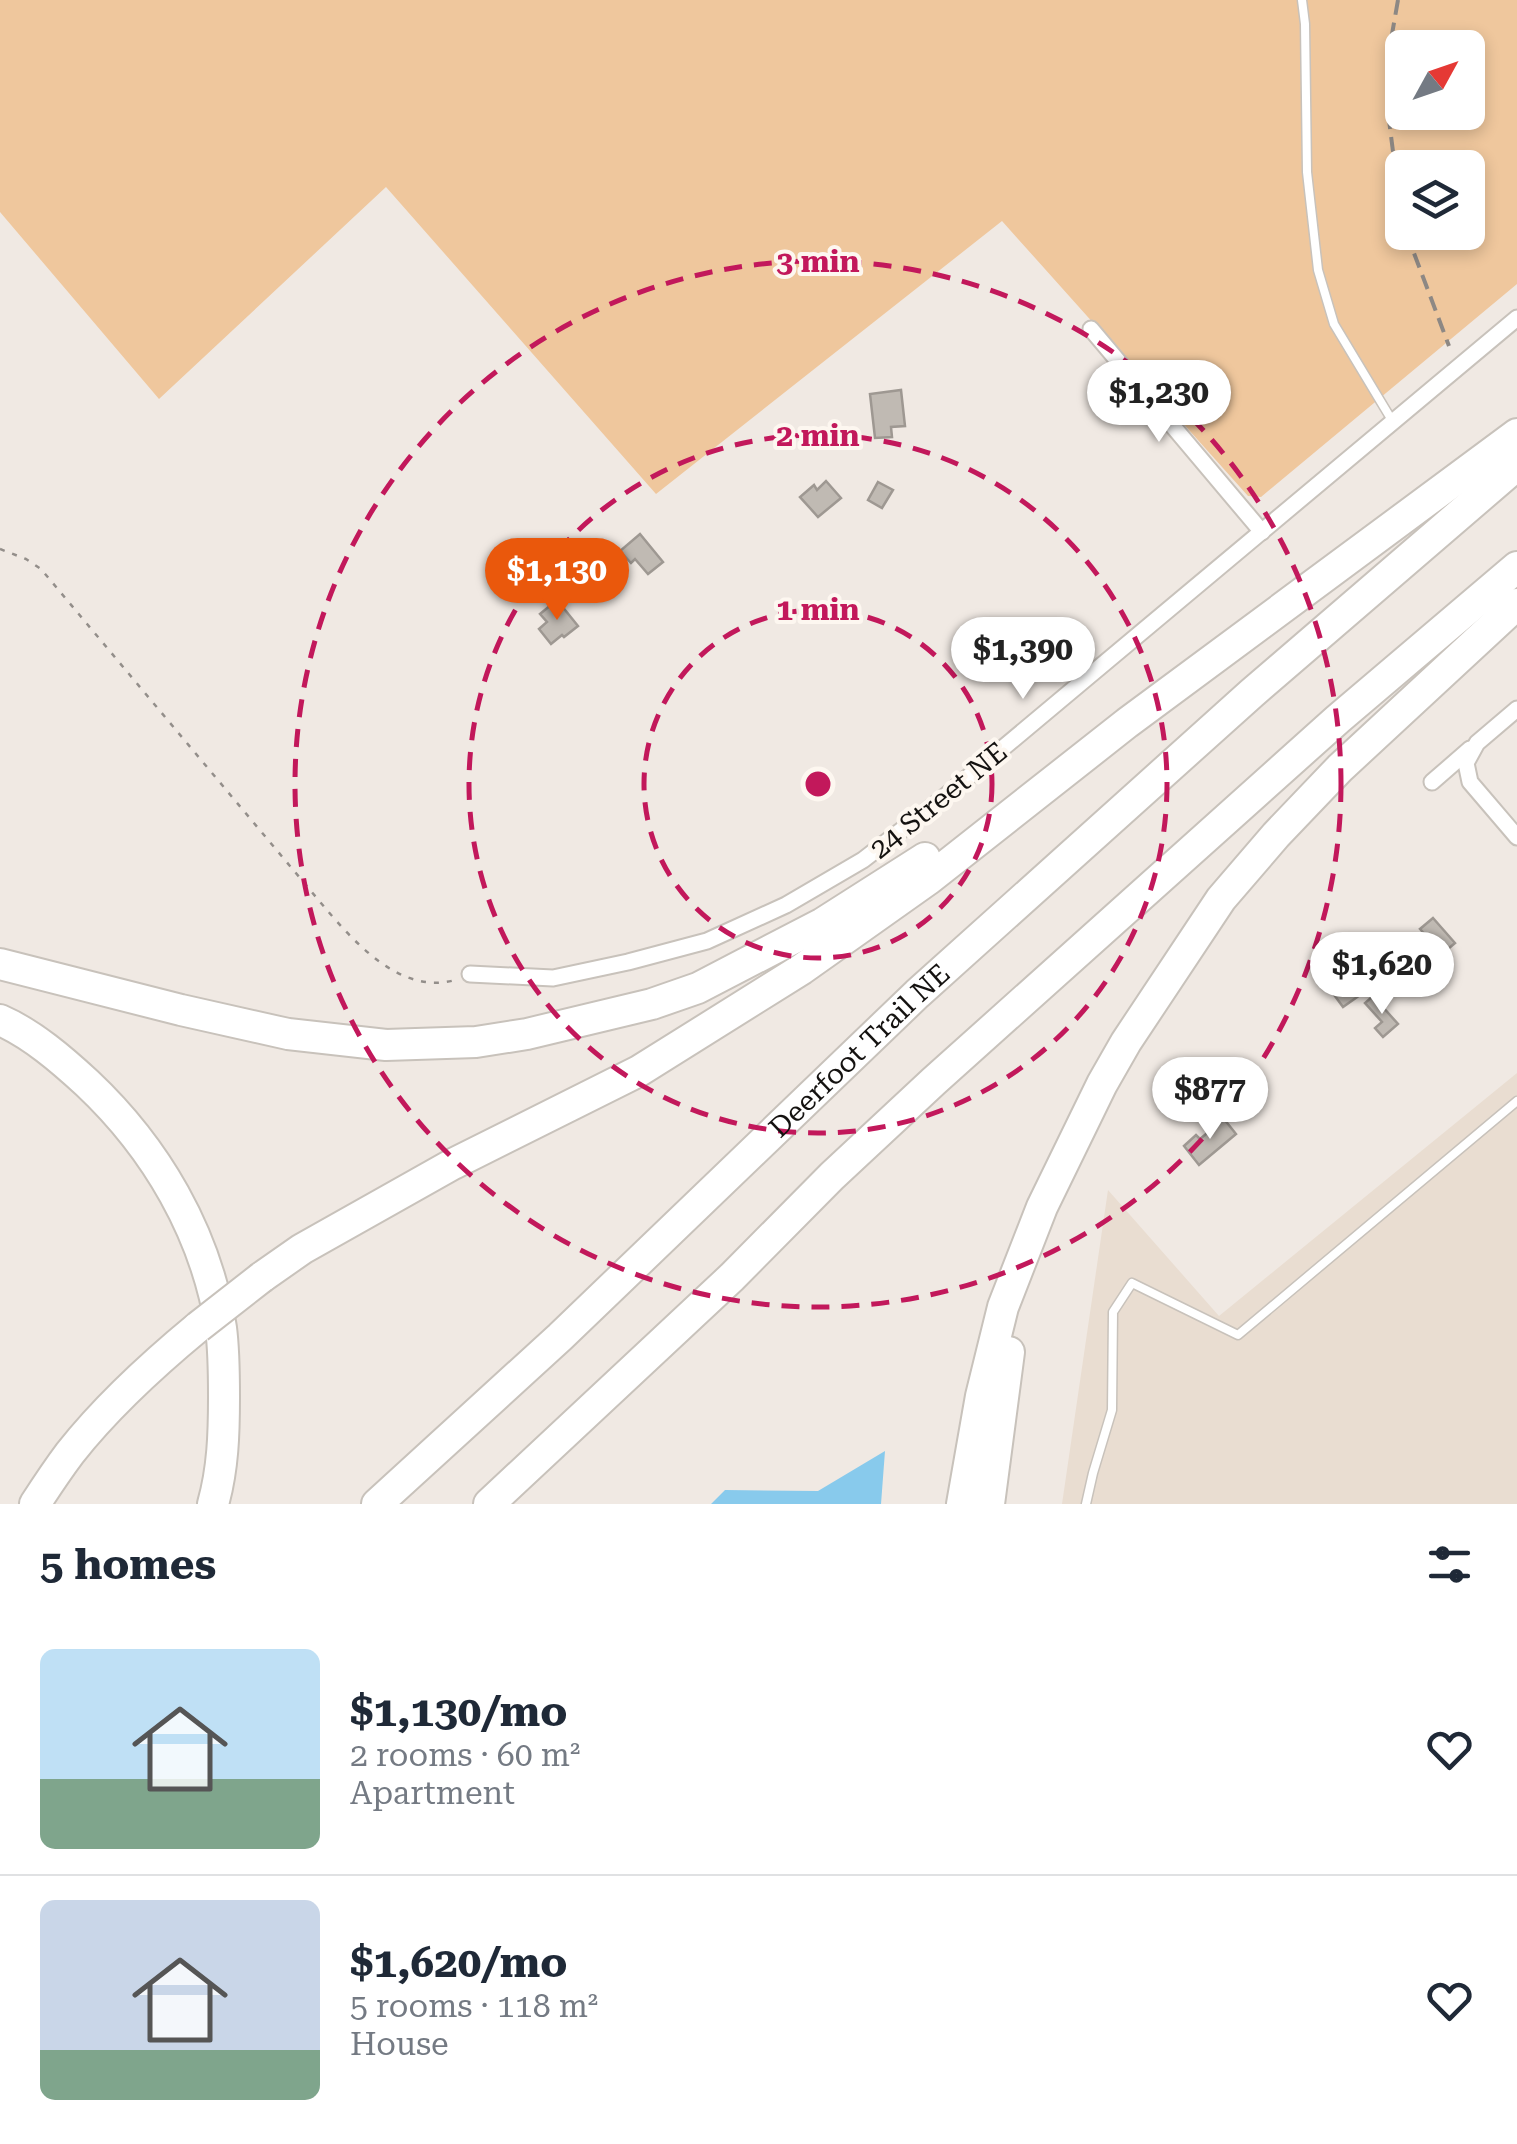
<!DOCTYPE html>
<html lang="en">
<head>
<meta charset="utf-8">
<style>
	body { margin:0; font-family:"Roboto Serif",serif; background:#f2f2f3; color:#1f2937; height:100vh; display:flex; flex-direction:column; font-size:38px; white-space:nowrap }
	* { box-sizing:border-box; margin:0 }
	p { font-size:32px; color:#747a83 }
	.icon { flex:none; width:55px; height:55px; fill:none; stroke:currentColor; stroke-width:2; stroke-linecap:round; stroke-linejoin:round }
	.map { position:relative; height:1504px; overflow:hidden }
	.details { display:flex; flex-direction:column; background:#fff; flex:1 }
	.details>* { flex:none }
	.needle { width:65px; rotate:50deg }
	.fabs { position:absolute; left:1385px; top:30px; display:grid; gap:20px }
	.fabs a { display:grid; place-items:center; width:100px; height:100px; border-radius:15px; background:#fff; box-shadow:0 5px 15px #0003; font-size:50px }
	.price { position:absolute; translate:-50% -85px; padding:0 22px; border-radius:35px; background:#fff; color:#222; font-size:32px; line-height:65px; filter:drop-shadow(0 2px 5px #0008) }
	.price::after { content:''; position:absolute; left:50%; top:60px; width:30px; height:22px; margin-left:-15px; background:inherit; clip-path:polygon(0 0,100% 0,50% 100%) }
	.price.selected { background:#ea580c; color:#fff }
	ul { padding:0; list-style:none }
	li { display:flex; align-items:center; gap:30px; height:250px; padding:0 40px }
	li+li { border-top:2px solid #e0e1e3 }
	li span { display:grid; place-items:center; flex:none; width:280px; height:200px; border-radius:15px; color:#555 }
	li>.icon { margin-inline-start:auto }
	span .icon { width:120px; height:120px; fill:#fffc; stroke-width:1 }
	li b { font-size:42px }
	h2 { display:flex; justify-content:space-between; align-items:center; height:120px; padding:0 40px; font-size:42px }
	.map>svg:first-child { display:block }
	.built { fill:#e9ddd1 }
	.green { fill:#efc79d; fill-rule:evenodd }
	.water { fill:#88caec }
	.building { fill:#c0bab3; stroke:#9e9892; stroke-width:2.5 }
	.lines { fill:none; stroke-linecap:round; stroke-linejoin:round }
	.lane-casing { stroke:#c8c2bb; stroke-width:11 }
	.street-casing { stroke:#c8c2bb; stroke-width:19 }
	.highway-casing { stroke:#c8c2bb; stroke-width:34 }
	.path { stroke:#938e8a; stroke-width:2.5; stroke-dasharray:5 8; stroke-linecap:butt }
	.lane { stroke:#fff; stroke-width:8 }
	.street { stroke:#fff; stroke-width:15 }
	.highway { stroke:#fff; stroke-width:30 }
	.rail { stroke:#8d8884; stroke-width:4; stroke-dasharray:15 8; stroke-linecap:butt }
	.highway-bridge-casing { stroke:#c8c2bb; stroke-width:34; stroke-linecap:butt }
	.highway-bridge { stroke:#fff; stroke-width:30 }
	.ring { fill:none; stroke:#c2185b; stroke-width:5; stroke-dasharray:18 12 }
	.labels { text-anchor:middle; stroke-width:8; stroke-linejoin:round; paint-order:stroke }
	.street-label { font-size:28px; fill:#141210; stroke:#fdf7f0 }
	.centre { fill:#c2185b; stroke:#fdf7f0; stroke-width:5 }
	.ring-label { font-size:30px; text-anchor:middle; font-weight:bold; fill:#c2185b; stroke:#fdf7f0; stroke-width:8; stroke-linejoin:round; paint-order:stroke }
</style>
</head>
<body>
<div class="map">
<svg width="1517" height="1504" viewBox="0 0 1517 1504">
	<rect width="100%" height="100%" fill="#f0e9e3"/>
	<path class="built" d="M1517,1073V1504H1062L1108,1190L1219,1316Z"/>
	<path class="green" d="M0,0H1517V284L1261,497L1248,496L1002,221L656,494L386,187L159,399L0,212ZM1402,48H1468V112H1402ZM1402,168H1468V232H1402Z"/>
	<path class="water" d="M885,1451L881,1504H711L725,1490L818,1491Z"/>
	<g class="building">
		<path d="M901,390L905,426L891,427L892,437L875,438L870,394Z"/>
		<path d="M826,481L841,498L818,517L800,497L814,485L817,490Z"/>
		<path d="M878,482L893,490L882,508L868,500Z"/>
		<path d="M640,534L663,562L648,574L635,559L631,563L620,551Z"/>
		<path d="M557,600L578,626L564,637L562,635L551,644L539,629L547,622L540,614Z"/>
		<path d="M1433,918L1455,943L1442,954L1420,929Z"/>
		<path d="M1375,960L1387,976L1343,1007L1332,992Z"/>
		<path d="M1373,996L1398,1024L1383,1037L1375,1028L1382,1022L1365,1003Z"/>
		<path d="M1224,1119L1236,1134L1199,1165L1184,1146L1196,1135L1200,1139Z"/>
	</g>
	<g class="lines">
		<defs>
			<g id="lane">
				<path d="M1302,0L1305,24L1307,172L1318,270L1334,324L1393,422"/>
				<path d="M1086,1504L1093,1473L1112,1410L1113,1312L1132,1283L1238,1335L1517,1101"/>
			</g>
			<g id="street">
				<path d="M1091,329L1262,532"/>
				<path d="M1517,709L1477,743L1466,763L1470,782L1517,837"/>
				<path d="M1432,782L1470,749"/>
				<path d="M470,974L553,978L628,962L707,941L786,905L863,860L942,799L1517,318"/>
			</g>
			<g id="highway">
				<path d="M0,964L181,1010L288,1034L386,1045L476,1042L527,1034L652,1004L698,988L823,923L925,858"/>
				<path d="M0,1020C32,1034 62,1060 87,1083C156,1148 206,1233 221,1328C224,1351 224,1374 224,1397C224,1433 223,1469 213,1504"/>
				<path d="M262,1277L302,1249L453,1164L639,1071L802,969L929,879L1127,723L1517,434"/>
				<path d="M35,1504C46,1487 58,1469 70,1453C107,1406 152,1365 198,1327"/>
				<path id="s1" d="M377,1504L560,1337L917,994L1252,693L1517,465"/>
				<path d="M489,1504L732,1277L832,1176L934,1081L1338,719L1517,567"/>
				<path d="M962,1504L981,1396L1003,1307L1042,1207L1102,1084L1126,1042L1221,899L1276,835L1340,768L1517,604"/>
				<path d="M989,1504L1009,1352"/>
			</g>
		</defs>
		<use href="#lane" class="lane-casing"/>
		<use href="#street" class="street-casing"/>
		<use href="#highway" class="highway-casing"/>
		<path class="path" d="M0,549L26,559L41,569L326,909C357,945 402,995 455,980"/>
		<use href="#lane" class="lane"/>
		<use href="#street" class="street"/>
		<use href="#highway" class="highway"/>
		<g class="rail">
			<path d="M1398,0L1388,57V112L1402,223"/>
			<path d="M1406,232L1449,346"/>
		</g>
		<defs>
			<path id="highway-bridge" d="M198,1327L262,1277"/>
		</defs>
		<use href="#highway-bridge" class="highway-bridge-casing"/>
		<use href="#highway-bridge" class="highway-bridge"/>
	</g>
	<g class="ring">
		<circle cx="818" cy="784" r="174"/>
		<circle cx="818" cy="784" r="349"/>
		<circle cx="818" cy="784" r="523"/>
	</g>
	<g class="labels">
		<g class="street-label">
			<text transform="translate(938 800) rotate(-39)" y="10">24 Street NE</text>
			<text dy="10" stroke="none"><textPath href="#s1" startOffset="662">Deerfoot Trail NE</textPath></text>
		</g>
	</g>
	<circle cx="818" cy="784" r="15" class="centre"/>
	<g class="ring-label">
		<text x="818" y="272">3 min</text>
		<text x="818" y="446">2 min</text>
		<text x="818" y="620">1 min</text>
	</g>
</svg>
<div class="fabs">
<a><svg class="needle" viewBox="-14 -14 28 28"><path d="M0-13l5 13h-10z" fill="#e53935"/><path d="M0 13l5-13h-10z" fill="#747a83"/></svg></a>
<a><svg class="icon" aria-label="layers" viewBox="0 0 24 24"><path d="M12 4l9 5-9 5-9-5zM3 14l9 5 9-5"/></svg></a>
</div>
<b class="price" style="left:1159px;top:445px">$1,230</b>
<b class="price selected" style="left:557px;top:623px">$1,130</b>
<b class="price" style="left:1023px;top:702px">$1,390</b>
<b class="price" style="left:1382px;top:1017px">$1,620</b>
<b class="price" style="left:1210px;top:1142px">$877</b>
</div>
<section class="details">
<h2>5 homes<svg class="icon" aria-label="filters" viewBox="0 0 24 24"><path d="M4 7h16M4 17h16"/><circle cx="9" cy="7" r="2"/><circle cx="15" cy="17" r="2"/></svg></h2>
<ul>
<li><span style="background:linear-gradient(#bfe0f5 65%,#7fa58c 0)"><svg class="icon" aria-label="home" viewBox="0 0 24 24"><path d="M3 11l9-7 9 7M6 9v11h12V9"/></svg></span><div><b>$1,130/mo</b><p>2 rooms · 60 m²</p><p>Apartment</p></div><svg class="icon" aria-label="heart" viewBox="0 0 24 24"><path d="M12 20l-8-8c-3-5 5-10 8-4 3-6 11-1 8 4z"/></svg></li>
<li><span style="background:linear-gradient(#c9d6e8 75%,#7fa58c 0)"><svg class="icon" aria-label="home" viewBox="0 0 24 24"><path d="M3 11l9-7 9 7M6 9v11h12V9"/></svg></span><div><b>$1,620/mo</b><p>5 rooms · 118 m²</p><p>House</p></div><svg class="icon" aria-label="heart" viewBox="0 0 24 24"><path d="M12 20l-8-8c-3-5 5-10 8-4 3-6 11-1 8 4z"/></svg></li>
</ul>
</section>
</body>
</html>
